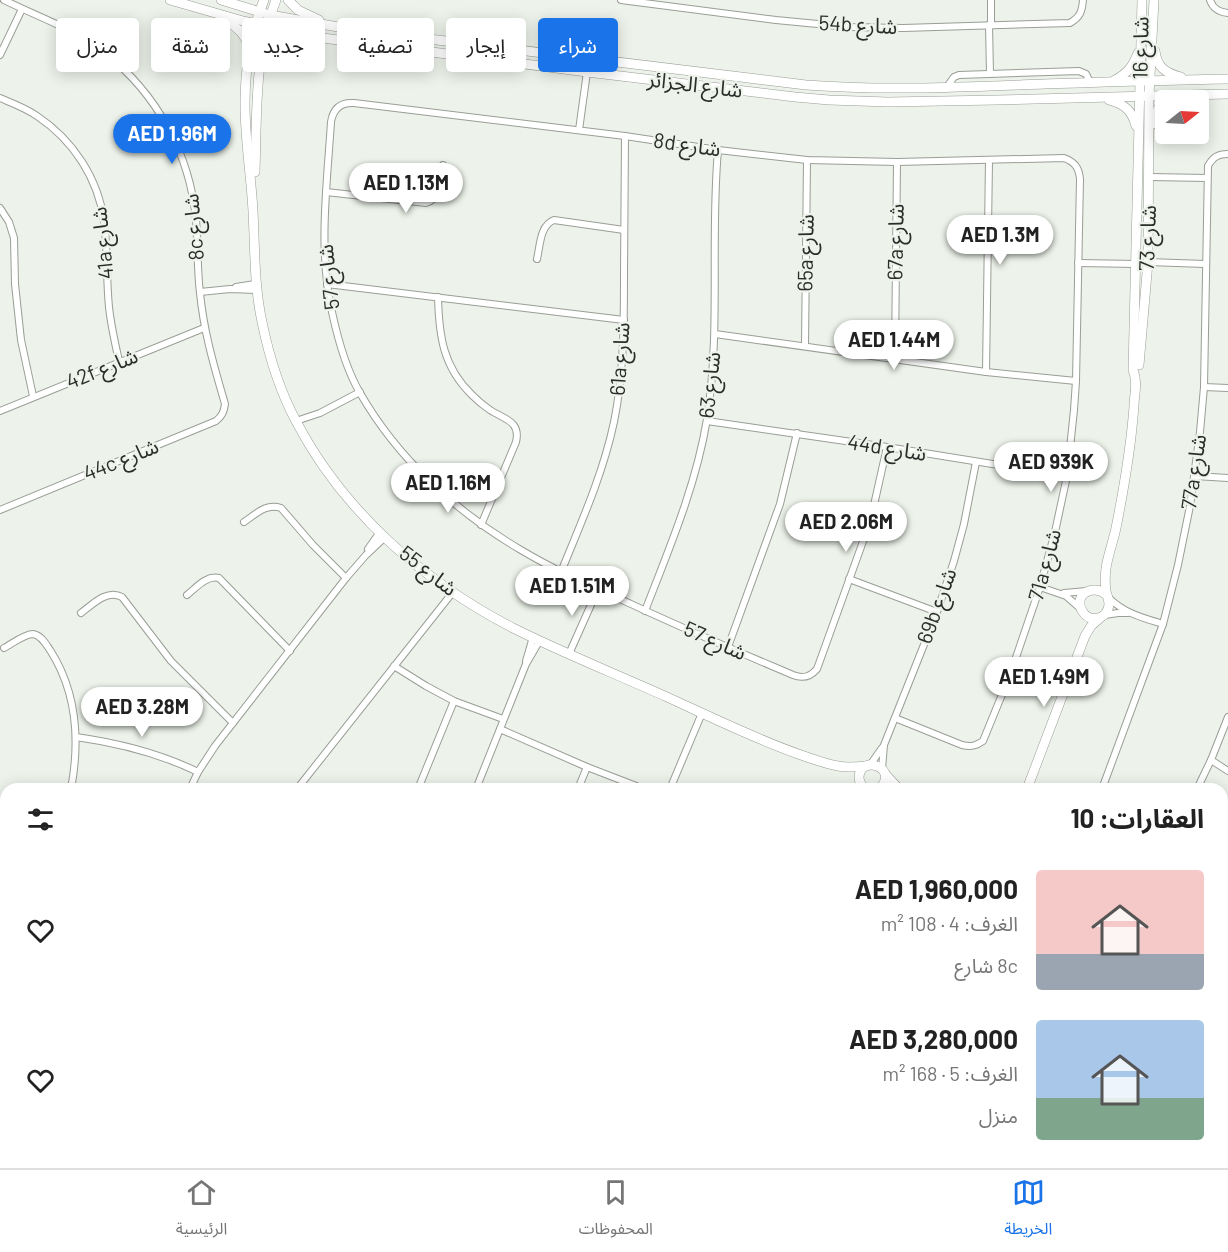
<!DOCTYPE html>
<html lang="ar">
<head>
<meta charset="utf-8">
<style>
	body { margin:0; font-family:Barlow,"Noto Sans Arabic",sans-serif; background:#f2f2f2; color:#222; direction:rtl; height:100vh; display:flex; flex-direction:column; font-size:22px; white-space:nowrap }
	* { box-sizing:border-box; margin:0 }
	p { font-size:20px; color:#767676 }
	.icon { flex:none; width:33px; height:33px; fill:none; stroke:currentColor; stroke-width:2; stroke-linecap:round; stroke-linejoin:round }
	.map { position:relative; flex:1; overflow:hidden; direction:ltr }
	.sheet { position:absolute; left:0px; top:783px; width:1228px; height:386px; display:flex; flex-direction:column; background:#fff; border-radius:18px 18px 0 0; box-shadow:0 3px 15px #0003; direction:rtl }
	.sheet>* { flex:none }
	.hud { position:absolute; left:18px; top:18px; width:600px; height:54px; direction:rtl; display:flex; gap:12px }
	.needle { width:39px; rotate:72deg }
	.tools { position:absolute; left:1155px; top:90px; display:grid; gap:12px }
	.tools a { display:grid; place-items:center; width:54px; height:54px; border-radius:6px; background:#fff; box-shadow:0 3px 15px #0003; font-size:30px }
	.price { position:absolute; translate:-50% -51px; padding:0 14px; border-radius:21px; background:#fff; color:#222; font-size:20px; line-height:39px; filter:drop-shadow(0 2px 3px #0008) }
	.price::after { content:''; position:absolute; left:50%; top:36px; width:18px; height:14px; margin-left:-9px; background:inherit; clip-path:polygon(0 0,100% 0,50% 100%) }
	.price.current { background:#1a73e8; color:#fff }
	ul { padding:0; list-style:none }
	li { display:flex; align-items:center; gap:18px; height:150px; padding:0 24px }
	li span { display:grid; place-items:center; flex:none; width:168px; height:120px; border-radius:6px; color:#555 }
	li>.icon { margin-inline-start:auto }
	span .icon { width:72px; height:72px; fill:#fffc; stroke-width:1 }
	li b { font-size:26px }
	h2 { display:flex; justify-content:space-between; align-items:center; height:72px; padding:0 24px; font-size:26px }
	.pill { padding:0 21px; border-radius:6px; background:#fff; box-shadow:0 3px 15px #0003; font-size:21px; line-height:54px }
	.pill.current { background:#1a73e8; color:#fff }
	.tab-bar { display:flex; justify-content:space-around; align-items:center; height:84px; border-top:2px solid #e0e0e0; background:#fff; font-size:16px; color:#767676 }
	.tab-bar a { display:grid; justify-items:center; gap:3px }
	.tab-bar .current { color:#1a73e8 }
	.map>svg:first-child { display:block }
	.built { fill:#e0eada }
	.park { fill:url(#park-dots) }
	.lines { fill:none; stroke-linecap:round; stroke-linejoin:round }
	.street-casing { stroke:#999e96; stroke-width:8 }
	.secondary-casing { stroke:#999e96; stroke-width:10 }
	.street { stroke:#fff; stroke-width:6 }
	.secondary { stroke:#fff; stroke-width:9 }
	.labels { text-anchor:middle; stroke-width:4.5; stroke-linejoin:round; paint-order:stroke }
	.street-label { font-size:21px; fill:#2b2d2a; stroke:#edf3ea }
</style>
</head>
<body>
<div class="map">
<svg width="1228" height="1168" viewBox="0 0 1228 1168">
	<defs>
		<pattern id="park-dots" width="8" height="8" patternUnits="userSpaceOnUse" patternTransform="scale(1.5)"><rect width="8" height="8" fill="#b6c3ae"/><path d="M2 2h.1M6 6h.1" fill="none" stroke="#949f8e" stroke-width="1.8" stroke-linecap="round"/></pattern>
	</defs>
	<rect width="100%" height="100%" fill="#edf3ea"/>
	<path class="built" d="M447,1163L449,1168H241L239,1163Z"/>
	<path class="park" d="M0,836L6,838V1054L0,1050Z"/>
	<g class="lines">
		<defs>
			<g id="street">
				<path d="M621,0L776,20L849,27L903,28L1070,23C1080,17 1082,12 1083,0"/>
				<path d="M1210,0C1213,9 1219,12 1228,13"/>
				<path d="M989,25L990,74"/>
				<path d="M991,25V0"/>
				<path d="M0,55L22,9"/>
				<path d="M946,88L954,77L959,75L1079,71L1086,74L1090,82"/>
				<path d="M0,98C12,103 26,108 37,116C73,140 98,178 104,221C108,249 106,278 109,307C111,326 115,343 119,361"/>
				<path d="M579,130L587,72"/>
				<path d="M1150,177L1207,178"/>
				<path d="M326,192L426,203C442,198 441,179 443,165"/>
				<path d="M0,208L9,222L14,238L15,284L21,340L33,396"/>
				<path d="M537,259C540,246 540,225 554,220L624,230"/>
				<path d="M1148,262L1205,264"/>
				<path d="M1078,263L1137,264"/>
				<path d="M327,284L624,320"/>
				<path d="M236,287L255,284"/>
				<path d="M200,292L230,289L256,290"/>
				<path d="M438,297C439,336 443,367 472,395C478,401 484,406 490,410C504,419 521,421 516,442L481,525"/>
				<path d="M715,334L986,372L1076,381"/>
				<path d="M805,346L807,160"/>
				<path d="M895,359L897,162"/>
				<path d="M986,372L989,160"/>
				<path d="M1204,387L1228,388"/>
				<path d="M0,411L204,328"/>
				<path d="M296,421L320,413L360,392"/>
				<path d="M707,421L887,447L1067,476"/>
				<path d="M887,447L872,514L861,547L817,669C810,677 803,679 793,675C739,652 684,629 631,604C593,587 556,571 521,550C456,512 398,459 360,393C346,369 338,340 332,312C318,250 327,185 331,122C333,109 340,102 354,103L625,136L718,150L807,160L897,162L1064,158C1075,162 1079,168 1080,179L1076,381L1074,410L1067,476L1055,532L1040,587L1010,675L983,741C976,746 971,747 962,745L895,718"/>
				<path d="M1195,476L1228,478"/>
				<path d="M0,510L216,421C222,416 224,412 225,404C214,366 204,333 200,293C197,269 198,244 196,220C190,154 157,94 105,53C75,29 38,17 4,0"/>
				<path d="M244,522C256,514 266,503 281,508L313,545L346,578"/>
				<path d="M368,549L380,532"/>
				<path d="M561,572C581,523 603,474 614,422C624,373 624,323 624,273C624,227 625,182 625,136"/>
				<path d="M849,579L937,612"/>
				<path d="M1040,587L1066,596L1081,609"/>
				<path d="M1064,593L1087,591"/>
				<path d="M187,595C196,588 206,575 219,578L290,651"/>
				<path d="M1109,598C1124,613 1143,618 1163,624"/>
				<path d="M645,611C669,549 696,486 707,419C721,330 710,240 718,150"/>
				<path d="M81,613C93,604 107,589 122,597L171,661L233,723"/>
				<path d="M1105,615L1118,613H1128"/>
				<path d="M728,647L780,504L797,433"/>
				<path d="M4,648C12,644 24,634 33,634C41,635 46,644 50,650C77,692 80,741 71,789"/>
				<path d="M569,654L598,589"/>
				<path d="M526,661L533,637"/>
				<path d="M394,666L426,686L454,701L503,719"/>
				<path d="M500,729L587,767L644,789"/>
				<path d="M76,737C119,743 159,753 198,772"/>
				<path d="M1211,760L1228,771"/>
				<path d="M870,765L882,748"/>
				<path d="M882,769L884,745L937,612L954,561L964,524L976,462"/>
				<path d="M190,789L198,772L215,746L346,578L366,555L385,537"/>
				<path d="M297,789L453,592"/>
				<path d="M418,789L454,701"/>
				<path d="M476,789L526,664L540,640"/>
				<path d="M578,789L587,767"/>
				<path d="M670,789L702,713"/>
				<path d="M1102,789L1163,624L1178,565L1190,506L1200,432L1204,387L1208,166C1213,157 1218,154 1228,154"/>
				<path d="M1197,789L1211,760L1228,717"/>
				<path d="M1222,1088L1228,1098"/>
				<path d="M0,1149L6,1139"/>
				<path d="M458,1162L460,1168"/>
				<path d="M683,1162L696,1168"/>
				<path d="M875,1162L880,1168"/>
				<path d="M1057,1162L1060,1168"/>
				<path d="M1157,1162L1159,1168"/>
				<path d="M97,1168L101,1162"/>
				<path d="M522,1168L524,1162"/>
				<path d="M888,1168L893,1162"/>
			</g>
			<g id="secondary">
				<path d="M170,0L243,21L315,37L587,72L795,97L829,100L888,102L997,100L1228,94"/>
				<path d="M221,0L270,15L355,30L806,85C885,91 965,87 1044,84C1106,82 1167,80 1228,79"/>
				<path d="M264,0C251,32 245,70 245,104C245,140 251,175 253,211C255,248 254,285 262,322C269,356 280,392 297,423C344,512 424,582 513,628C563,653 616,674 667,697C711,717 755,739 801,755C813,759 826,764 838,766C847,768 857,767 866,766"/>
				<path d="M288,0L298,10L319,20"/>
				<path d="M226,19L241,32L251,47"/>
				<path d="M1155,51C1157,67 1165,73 1181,77"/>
				<path d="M263,55C273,41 283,37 299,38"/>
				<path d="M1115,80C1128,73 1133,66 1138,53"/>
				<path d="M1109,100C1124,104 1132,110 1136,126"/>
				<path d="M1153,124L1158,109L1166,101"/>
				<path d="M255,172C257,114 254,55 276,0"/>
				<path d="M1139,365L1148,262L1149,96L1154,0"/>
				<path d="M1107,595C1092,582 1072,596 1083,612C1089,622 1104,620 1108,609C1111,602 1107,597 1106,591C1105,584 1105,576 1106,568C1108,555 1113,542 1116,528C1124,488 1131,447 1134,406C1134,397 1137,387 1135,378C1135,375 1134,373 1133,370L1142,0"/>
				<path d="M885,774L899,789"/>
				<path d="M865,789C862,786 859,782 859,777C861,753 901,769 879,789"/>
				<path d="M1027,789L1085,636L1091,626L1100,618"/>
				<path d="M0,825L6,828"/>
				<path d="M1222,985L1228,992"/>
				<path d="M0,1062L6,1064"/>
			</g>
		</defs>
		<use href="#street" class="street-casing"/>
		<use href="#secondary" class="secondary-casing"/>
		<use href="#street" class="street"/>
		<use href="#secondary" class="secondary"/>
	</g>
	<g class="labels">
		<g class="street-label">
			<text transform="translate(858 25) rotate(3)" y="7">54b شارع</text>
			<text transform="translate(1141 48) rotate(-89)" y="7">شارع 16</text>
			<text transform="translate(695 85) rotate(7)" y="7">شارع الجزائر</text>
			<text transform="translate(687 145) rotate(8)" y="7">8d شارع</text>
			<text transform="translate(194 227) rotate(-95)" y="7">8c شارع</text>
			<text transform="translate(1148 238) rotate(-88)" y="7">شارع 73</text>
			<text transform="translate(896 242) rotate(-89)" y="7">67a شارع</text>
			<text transform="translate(103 243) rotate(-96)" y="7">41a شارع</text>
			<text transform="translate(806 253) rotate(-89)" y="7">65a شارع</text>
			<text transform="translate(329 277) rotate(-96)" y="7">شارع 57</text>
			<text transform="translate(620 359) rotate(-86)" y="7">61a شارع</text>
			<text transform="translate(102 369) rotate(-22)" y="7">42f شارع</text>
			<text transform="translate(710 385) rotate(-84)" y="7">شارع 63</text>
			<text transform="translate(887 448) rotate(9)" y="7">44d شارع</text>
			<text transform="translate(121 460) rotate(-22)" y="7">44c شارع</text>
			<text transform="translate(1194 472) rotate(-82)" y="7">77a شارع</text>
			<text transform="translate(1045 565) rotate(-75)" y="7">71a شارع</text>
			<text transform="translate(428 571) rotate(38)" y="7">شارع 55</text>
			<text transform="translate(937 606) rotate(-70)" y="7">69b شارع</text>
			<text transform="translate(715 641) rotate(24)" y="7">شارع 57</text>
		</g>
	</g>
</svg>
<div class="tools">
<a><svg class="needle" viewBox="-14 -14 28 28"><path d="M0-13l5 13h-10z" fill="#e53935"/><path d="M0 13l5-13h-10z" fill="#767676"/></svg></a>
</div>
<b class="price current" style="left:172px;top:165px">AED 1.96M</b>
<b class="price" style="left:406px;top:214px">AED 1.13M</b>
<b class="price" style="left:1000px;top:266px">AED 1.3M</b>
<b class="price" style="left:894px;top:371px">AED 1.44M</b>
<b class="price" style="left:1051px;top:493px">AED 939K</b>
<b class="price" style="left:448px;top:514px">AED 1.16M</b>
<b class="price" style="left:846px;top:553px">AED 2.06M</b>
<b class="price" style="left:572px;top:617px">AED 1.51M</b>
<b class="price" style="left:1044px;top:708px">AED 1.49M</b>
<b class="price" style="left:142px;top:738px">AED 3.28M</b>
<div class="hud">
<a class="pill current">شراء</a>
<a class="pill">إيجار</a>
<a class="pill">تصفية</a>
<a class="pill">جديد</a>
<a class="pill">شقة</a>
<a class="pill">منزل</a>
</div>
<section class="sheet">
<h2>العقارات: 10<svg class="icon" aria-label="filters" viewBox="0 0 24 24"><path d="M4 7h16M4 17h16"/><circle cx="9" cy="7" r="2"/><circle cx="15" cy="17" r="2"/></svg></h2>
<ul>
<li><span style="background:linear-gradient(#f6c9c9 70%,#9aa5b1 0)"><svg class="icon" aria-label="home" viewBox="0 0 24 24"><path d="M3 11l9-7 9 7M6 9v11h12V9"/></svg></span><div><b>AED 1,960,000</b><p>الغرف: 4 · 108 m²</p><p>8c شارع</p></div><svg class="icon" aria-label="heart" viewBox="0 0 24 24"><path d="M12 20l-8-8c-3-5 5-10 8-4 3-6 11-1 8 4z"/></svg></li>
<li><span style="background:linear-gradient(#a9c7e8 65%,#7fa58c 0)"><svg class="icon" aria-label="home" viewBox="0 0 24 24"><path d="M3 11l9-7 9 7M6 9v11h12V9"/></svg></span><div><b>AED 3,280,000</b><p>الغرف: 5 · 168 m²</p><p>منزل</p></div><svg class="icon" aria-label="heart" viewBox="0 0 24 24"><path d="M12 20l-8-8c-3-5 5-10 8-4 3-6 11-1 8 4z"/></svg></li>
</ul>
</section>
</div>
<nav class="tab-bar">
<a class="current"><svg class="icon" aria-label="map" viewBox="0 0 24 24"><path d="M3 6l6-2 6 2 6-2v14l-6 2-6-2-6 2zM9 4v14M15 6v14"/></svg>الخريطة</a>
<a><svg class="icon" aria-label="saved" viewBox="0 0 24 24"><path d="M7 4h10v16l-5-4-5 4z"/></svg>المحفوظات</a>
<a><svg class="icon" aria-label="home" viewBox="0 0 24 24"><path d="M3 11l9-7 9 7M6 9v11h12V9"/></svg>الرئيسية</a>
</nav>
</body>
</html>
